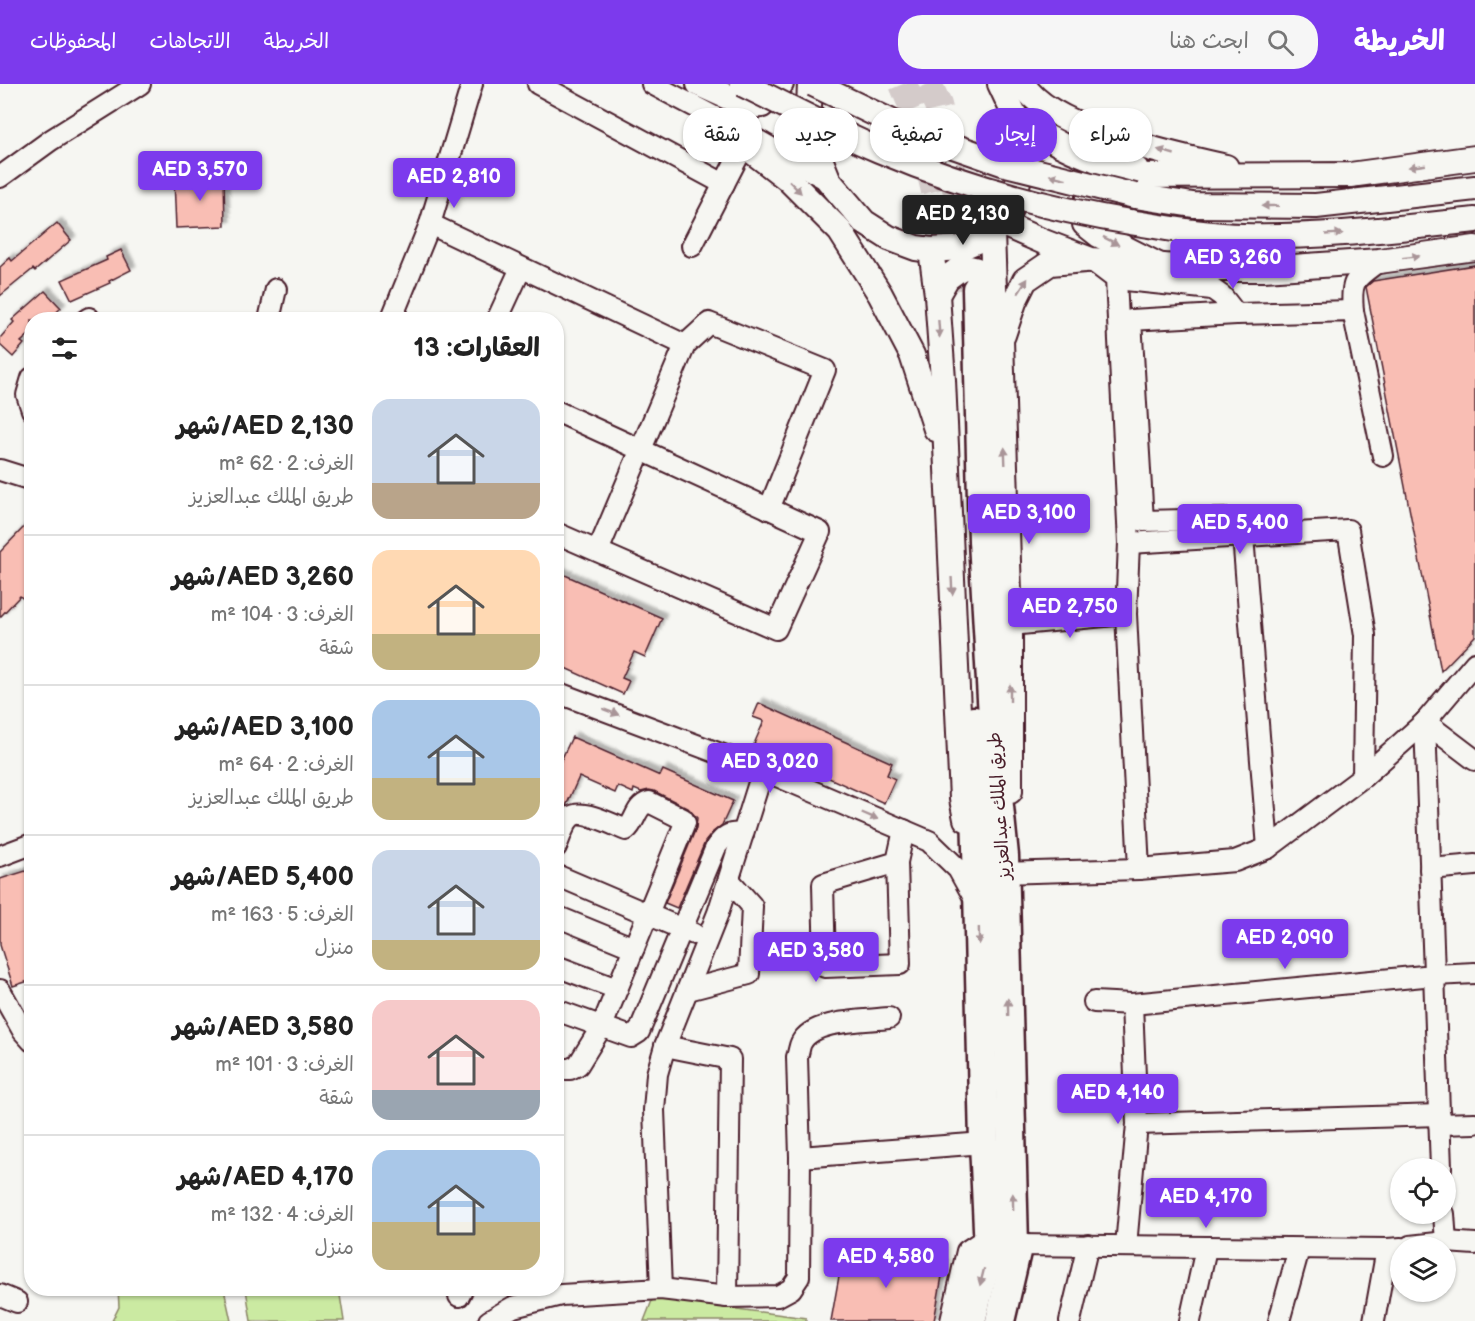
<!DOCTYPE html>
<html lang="ar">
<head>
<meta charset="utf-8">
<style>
	body { margin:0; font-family:"Balsamiq Sans","Playpen Sans Arabic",sans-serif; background:#f6f6f6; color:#222; direction:rtl; height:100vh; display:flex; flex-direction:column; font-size:22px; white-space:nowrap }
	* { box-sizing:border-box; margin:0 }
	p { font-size:20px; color:#767676 }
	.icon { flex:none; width:33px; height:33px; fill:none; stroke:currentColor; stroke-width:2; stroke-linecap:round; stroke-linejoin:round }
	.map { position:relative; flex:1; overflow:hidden; direction:ltr }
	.panel { position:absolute; left:24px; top:228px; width:540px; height:984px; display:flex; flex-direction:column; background:#fff; border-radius:24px; box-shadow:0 2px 4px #0004; direction:rtl }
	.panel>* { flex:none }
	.hud { position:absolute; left:582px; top:24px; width:570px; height:54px; direction:rtl; display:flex; gap:12px }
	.fabs { position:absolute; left:1390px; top:1074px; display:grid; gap:12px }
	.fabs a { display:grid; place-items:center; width:66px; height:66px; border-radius:50%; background:#fff; box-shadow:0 2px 4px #0004; font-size:30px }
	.price { position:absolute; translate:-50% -51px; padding:0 14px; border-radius:6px; background:#7c3aed; color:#fff; font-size:20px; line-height:39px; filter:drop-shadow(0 2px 3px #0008) }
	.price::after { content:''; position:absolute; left:50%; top:36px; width:18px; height:14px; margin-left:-9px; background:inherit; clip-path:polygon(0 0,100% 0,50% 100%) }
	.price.active { background:#222; color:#fff }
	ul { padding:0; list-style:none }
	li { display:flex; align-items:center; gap:18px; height:150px; padding:0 24px }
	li+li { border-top:2px solid #e0e0e0 }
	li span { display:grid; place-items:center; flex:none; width:168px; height:120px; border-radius:18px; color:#555 }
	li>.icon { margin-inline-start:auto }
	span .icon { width:72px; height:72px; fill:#fffc; stroke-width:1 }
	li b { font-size:26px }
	h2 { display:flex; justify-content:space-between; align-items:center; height:72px; padding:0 24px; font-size:26px }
	.tag { padding:0 21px; border-radius:24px; background:#fff; box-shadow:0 2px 4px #0004; font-size:21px; line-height:54px }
	.tag.active { background:#7c3aed; color:#fff }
	header { display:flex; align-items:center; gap:36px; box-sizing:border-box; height:84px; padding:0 30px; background:#7c3aed; color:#fff }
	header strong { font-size:28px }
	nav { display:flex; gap:33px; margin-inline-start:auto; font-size:21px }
	.search { width:420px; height:54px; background:#f6f6f6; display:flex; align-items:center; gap:15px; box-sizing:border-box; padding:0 21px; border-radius:24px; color:#767676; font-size:22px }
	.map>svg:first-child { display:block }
	.green { fill:#cbeaa2; stroke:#8a8466; stroke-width:1.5 }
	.building { fill:#f9beb4; stroke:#4a1f2b; stroke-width:1.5; filter:url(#shadow) }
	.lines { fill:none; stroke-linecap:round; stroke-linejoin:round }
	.highway-tunnel { stroke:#d4cbca; stroke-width:28; stroke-dasharray:28 14; stroke-linecap:butt }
	.minor-casing { stroke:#4a1f2b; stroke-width:24 }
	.major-casing { stroke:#4a1f2b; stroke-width:28 }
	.highway-casing { stroke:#4a1f2b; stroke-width:33 }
	.minor { stroke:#f6f6f2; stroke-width:20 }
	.major { stroke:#f6f6f2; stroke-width:24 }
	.highway { stroke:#f6f6f2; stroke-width:28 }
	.major-bridge-casing { stroke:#4a1f2b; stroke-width:28; stroke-linecap:butt }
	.major-bridge { stroke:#f6f6f2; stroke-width:24 }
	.oneway { fill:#a99598 }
	.labels { text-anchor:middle; stroke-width:4.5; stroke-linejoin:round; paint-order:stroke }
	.street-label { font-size:18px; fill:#4a1f2b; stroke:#f6f6f2 }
</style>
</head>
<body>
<header>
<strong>الخريطة</strong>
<div class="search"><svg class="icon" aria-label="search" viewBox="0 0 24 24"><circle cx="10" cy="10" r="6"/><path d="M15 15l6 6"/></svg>ابحث هنا</div>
<nav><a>الخريطة</a><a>الاتجاهات</a><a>المحفوظات</a></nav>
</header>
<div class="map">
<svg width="1475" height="1237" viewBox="0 0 1475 1237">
	<defs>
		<filter id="shadow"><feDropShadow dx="4.5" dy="-4.5" stdDeviation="1.5" flood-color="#0004"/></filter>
	</defs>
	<rect width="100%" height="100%" fill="#f6f6f2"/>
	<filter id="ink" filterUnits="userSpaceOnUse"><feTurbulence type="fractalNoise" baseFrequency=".0167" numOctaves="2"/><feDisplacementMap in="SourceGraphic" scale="12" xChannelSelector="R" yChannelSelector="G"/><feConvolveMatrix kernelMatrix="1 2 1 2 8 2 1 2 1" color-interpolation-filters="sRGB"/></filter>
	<g filter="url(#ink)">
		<g class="green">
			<path d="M118,1204L224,1205L231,1237H112L119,1223Z"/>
			<path d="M246,1205H339L344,1237H251Z"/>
			<path d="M653,1214L806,1234V1237H644Z"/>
		</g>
		<g class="building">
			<path d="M224,93L225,142L176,144L174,95Z"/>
			<path d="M57,139L71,156L35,187L33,185L0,212V183L10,174L12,177Z"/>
			<path d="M121,166L131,186L109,197L110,199L72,216L62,196L107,176L106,173Z"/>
			<path d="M1475,181V552L1441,587L1366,203L1373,197Z"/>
			<path d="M45,207L61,224L48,236H32V248L21,258L24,260L13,273L0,261V254L14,238L12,236Z"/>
			<path d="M25,442L32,448V523L20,512L0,533V468Z"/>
			<path d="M556,487L662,534L645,573L634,568L622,594L629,597L623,610L556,580Z"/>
			<path d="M759,619L892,679L887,691L895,695L884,719L754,660L764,637L753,633Z"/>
			<path d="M572,653L660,692L663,686L733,717L722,741L713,748L705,758L677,824L665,819L696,744L697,734L688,724L654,707L649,706L641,708L634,705L633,709L618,702L615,709L579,693L566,722L556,732V687Z"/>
			<path d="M32,785V896L13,902L0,861V795Z"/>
			<path d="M844,1164L944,1181L934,1237H831Z"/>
		</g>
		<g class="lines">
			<g class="highway-tunnel">
				<path d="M903,0L917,33L959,206"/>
				<path d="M928,0L938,21L943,42L971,176"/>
			</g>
			<defs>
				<g id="minor">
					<path d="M538,0L724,100"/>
					<path d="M652,0L743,48L829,97"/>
					<path d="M0,93L51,56L140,0"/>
					<path d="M430,140L685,261L709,239L825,286L769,425"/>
					<path d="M692,162L744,61"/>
					<path d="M1091,176L1116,195L1129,459L1126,530L1139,785"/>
					<path d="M1116,195L1212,205L1222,212L1236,230"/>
					<path d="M1353,227C1350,195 1355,195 1379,177"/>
					<path d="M86,236L89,234"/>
					<path d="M269,236L276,205"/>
					<path d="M391,236L430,140L472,0"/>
					<path d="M497,236L521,184"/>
					<path d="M32,294L27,311L32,326"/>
					<path d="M556,327L820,448L776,545L556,449"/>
					<path d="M0,386L32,396"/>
					<path d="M1129,459L1348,446L1365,551L1363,693"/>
					<path d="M598,467L685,261"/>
					<path d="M1010,541L1126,530"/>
					<path d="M556,608L763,686L929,757L958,785L977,819"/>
					<path d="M1425,638L1441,1084"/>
					<path d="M1425,638L1475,676"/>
					<path d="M556,763C560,754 564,739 571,733C581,724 614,741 626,746C636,738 635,722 649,718L683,735L685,739L602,942L578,981L570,985H556"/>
					<path d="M1268,764L1243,452L1228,435L1143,437L1131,236L1236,230L1353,227L1383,372"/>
					<path d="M0,772L32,760"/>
					<path d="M897,778L900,880L825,883L823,800L897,778L904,746"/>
					<path d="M1430,785L1475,781"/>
					<path d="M1004,789L1139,785L1235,777L1268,764L1363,693L1425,638L1475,579"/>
					<path d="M556,791L694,850"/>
					<path d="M556,832L634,864"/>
					<path d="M556,882L617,905"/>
					<path d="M0,906L23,947L32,957"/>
					<path d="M688,906L749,890L752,822L729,796"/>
					<path d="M1094,918L1132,920L1434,891L1475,889"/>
					<path d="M556,926L631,953L639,948L716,763C724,752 729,748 743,750"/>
					<path d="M665,962L730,975L727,1213"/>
					<path d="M1137,1040L1440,1031"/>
					<path d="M1439,1040L1475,1039"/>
					<path d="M800,1073L984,1059"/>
					<path d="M1444,1130L1446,1158"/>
					<path d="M1014,1161L1387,1165L1401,1164"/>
					<path d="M1126,1162L1137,1040L1132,920"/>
					<path d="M1410,1162L1446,1158L1475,1160"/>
					<path d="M661,1205L654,1026L657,990L665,962L718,829L763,686"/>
					<path d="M0,1211L17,1218"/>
					<path d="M459,1212L463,1204"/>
					<path d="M489,1237L513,1223L561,1211L661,1205L727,1213L778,1212L791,1205L799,1193L800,1073L797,973C799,968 799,963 801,959C813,935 865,937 889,934"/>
					<path d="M951,1237L967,1167L988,1153"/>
					<path d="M1070,1237L1088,1161"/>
					<path d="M1190,1237L1206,1164"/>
					<path d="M1279,1237L1299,1165"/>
					<path d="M1374,1237L1387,1165"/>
				</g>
				<g id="major">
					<path d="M699,0L748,22L762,21L781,0"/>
					<path d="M810,0L809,23L813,57L829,97L864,138L889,154L916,164L931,166L960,164L986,153L1003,140L1013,119L1023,76L1016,34L1000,0"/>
					<path d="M1023,0C1049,46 1176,71 1226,83"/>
					<path d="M1016,34C1055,60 1089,78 1136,85"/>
					<path d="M743,48L744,61L788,95L840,147L880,210L912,271L936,345"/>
					<path d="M1135,112L1193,121L1316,122L1475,104"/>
					<path d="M1130,138C1167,144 1205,151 1243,152C1321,154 1398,144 1475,136"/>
					<path d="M1003,140L1044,158L1091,176L1200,185H1264L1379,177L1475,164"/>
					<path d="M992,149L994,205L1001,256L1010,541V707"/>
					<path d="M931,166L937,211L943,296L962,715L966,735"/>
					<path d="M1160,182L1099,151L1085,140L1088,113L1094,98L1124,92L1350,91L1475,74"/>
					<path d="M937,211L947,194L962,183C982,185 984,188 994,205"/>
					<path d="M1003,251L1014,218L1025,196L1050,179L1085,176"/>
				</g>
				<g id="highway">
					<path d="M977,205L983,457L997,703L1004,772L1014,1161L1016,1168L1000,1237"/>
					<path d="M971,1237L989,1166L984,1059L974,637"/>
				</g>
			</defs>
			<use href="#minor" class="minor-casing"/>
			<use href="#major" class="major-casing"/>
			<use href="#highway" class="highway-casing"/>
			<use href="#minor" class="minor"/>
			<use href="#major" class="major"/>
			<use href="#highway" class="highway"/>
			<defs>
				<g id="major-bridge">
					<path d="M742,0C787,22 832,46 879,66C959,100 1044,124 1130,138"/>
					<path d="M813,0L913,48L1002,79L1135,112"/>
				</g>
			</defs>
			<use href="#major-bridge" class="major-bridge-casing"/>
			<use href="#major-bridge" class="major-bridge"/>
		</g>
		<defs><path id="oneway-solid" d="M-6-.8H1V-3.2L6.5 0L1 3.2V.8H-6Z" transform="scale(1.5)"/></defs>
		<g class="oneway">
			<use href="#oneway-solid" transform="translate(1166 68) rotate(-164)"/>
			<use href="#oneway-solid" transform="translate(1417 82) rotate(172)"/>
			<use href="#oneway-solid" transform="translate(1058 93) rotate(-166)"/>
			<use href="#oneway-solid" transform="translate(795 103) rotate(45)"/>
			<use href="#oneway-solid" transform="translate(1270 122) rotate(179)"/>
			<use href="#oneway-solid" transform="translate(1334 150) rotate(-3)"/>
			<use href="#oneway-solid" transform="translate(1111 157) rotate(27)"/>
			<use href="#oneway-solid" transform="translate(1411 173) rotate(-7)"/>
			<use href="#oneway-solid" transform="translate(1023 202) rotate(-57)"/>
			<use href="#oneway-solid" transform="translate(939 245) rotate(86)"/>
			<use href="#oneway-solid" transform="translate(1005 372) rotate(-92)"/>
			<use href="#oneway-solid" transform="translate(952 502) rotate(87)"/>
			<use href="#oneway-solid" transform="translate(1010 609) rotate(-90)"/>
			<use href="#oneway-solid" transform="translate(611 628) rotate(21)"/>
			<use href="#oneway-solid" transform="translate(870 732) rotate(23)"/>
			<use href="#oneway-solid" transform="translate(979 852) rotate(89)"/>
			<use href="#oneway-solid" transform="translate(1008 923) rotate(-91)"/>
			<use href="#oneway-solid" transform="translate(1013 1118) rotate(-91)"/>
			<use href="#oneway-solid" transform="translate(982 1193) rotate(104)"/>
		</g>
	</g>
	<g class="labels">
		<g class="street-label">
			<text transform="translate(999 722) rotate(-94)" y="6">طريق الملك عبدالعزيز</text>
		</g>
	</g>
</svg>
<div class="fabs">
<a><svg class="icon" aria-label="locate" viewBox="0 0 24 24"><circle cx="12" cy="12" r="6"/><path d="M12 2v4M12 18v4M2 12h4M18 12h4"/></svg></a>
<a><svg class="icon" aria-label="layers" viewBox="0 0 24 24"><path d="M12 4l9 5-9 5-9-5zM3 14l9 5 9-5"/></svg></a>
</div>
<b class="price" style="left:200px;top:118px">AED 3,570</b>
<b class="price" style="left:454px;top:125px">AED 2,810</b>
<b class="price active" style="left:963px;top:162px">AED 2,130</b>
<b class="price" style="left:1233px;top:206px">AED 3,260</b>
<b class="price" style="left:1029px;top:461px">AED 3,100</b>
<b class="price" style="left:1240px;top:471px">AED 5,400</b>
<b class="price" style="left:1070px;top:555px">AED 2,750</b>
<b class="price" style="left:770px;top:710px">AED 3,020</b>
<b class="price" style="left:1285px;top:886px">AED 2,090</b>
<b class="price" style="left:816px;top:899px">AED 3,580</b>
<b class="price" style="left:1118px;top:1041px">AED 4,140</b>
<b class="price" style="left:1206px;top:1145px">AED 4,170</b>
<b class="price" style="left:886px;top:1205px">AED 4,580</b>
<div class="hud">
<a class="tag">شراء</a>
<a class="tag active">إيجار</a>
<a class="tag">تصفية</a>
<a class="tag">جديد</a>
<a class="tag">شقة</a>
</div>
<section class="panel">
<h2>العقارات: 13<svg class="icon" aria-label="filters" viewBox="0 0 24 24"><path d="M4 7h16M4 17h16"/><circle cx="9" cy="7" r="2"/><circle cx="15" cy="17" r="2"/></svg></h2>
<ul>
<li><span style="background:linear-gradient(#c9d6e8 70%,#b9a48a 0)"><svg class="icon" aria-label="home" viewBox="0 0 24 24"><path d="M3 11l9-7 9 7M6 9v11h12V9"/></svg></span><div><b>AED 2,130/شهر</b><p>الغرف: 2 · 62 m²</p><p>طريق الملك عبدالعزيز</p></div></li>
<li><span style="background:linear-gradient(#ffd9b3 70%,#c2b280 0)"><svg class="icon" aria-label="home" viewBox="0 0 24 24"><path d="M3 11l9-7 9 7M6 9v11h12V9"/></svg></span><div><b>AED 3,260/شهر</b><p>الغرف: 3 · 104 m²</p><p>شقة</p></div></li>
<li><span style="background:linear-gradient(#a9c7e8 65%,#c2b280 0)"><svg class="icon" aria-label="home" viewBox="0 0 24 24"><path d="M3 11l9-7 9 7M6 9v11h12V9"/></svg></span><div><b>AED 3,100/شهر</b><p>الغرف: 2 · 64 m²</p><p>طريق الملك عبدالعزيز</p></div></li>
<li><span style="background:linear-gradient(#c9d6e8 75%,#c2b280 0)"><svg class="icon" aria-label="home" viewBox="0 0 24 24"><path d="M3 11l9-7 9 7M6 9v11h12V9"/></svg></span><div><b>AED 5,400/شهر</b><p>الغرف: 5 · 163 m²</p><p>منزل</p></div></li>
<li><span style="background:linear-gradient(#f6c9c9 75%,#9aa5b1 0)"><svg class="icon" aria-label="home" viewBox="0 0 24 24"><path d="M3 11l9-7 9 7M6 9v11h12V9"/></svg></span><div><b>AED 3,580/شهر</b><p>الغرف: 3 · 101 m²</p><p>شقة</p></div></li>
<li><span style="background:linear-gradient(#a9c7e8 60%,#c2b280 0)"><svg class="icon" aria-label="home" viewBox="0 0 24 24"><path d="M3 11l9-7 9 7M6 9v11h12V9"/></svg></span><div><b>AED 4,170/شهر</b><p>الغرف: 4 · 132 m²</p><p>منزل</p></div></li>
</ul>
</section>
</div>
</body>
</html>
